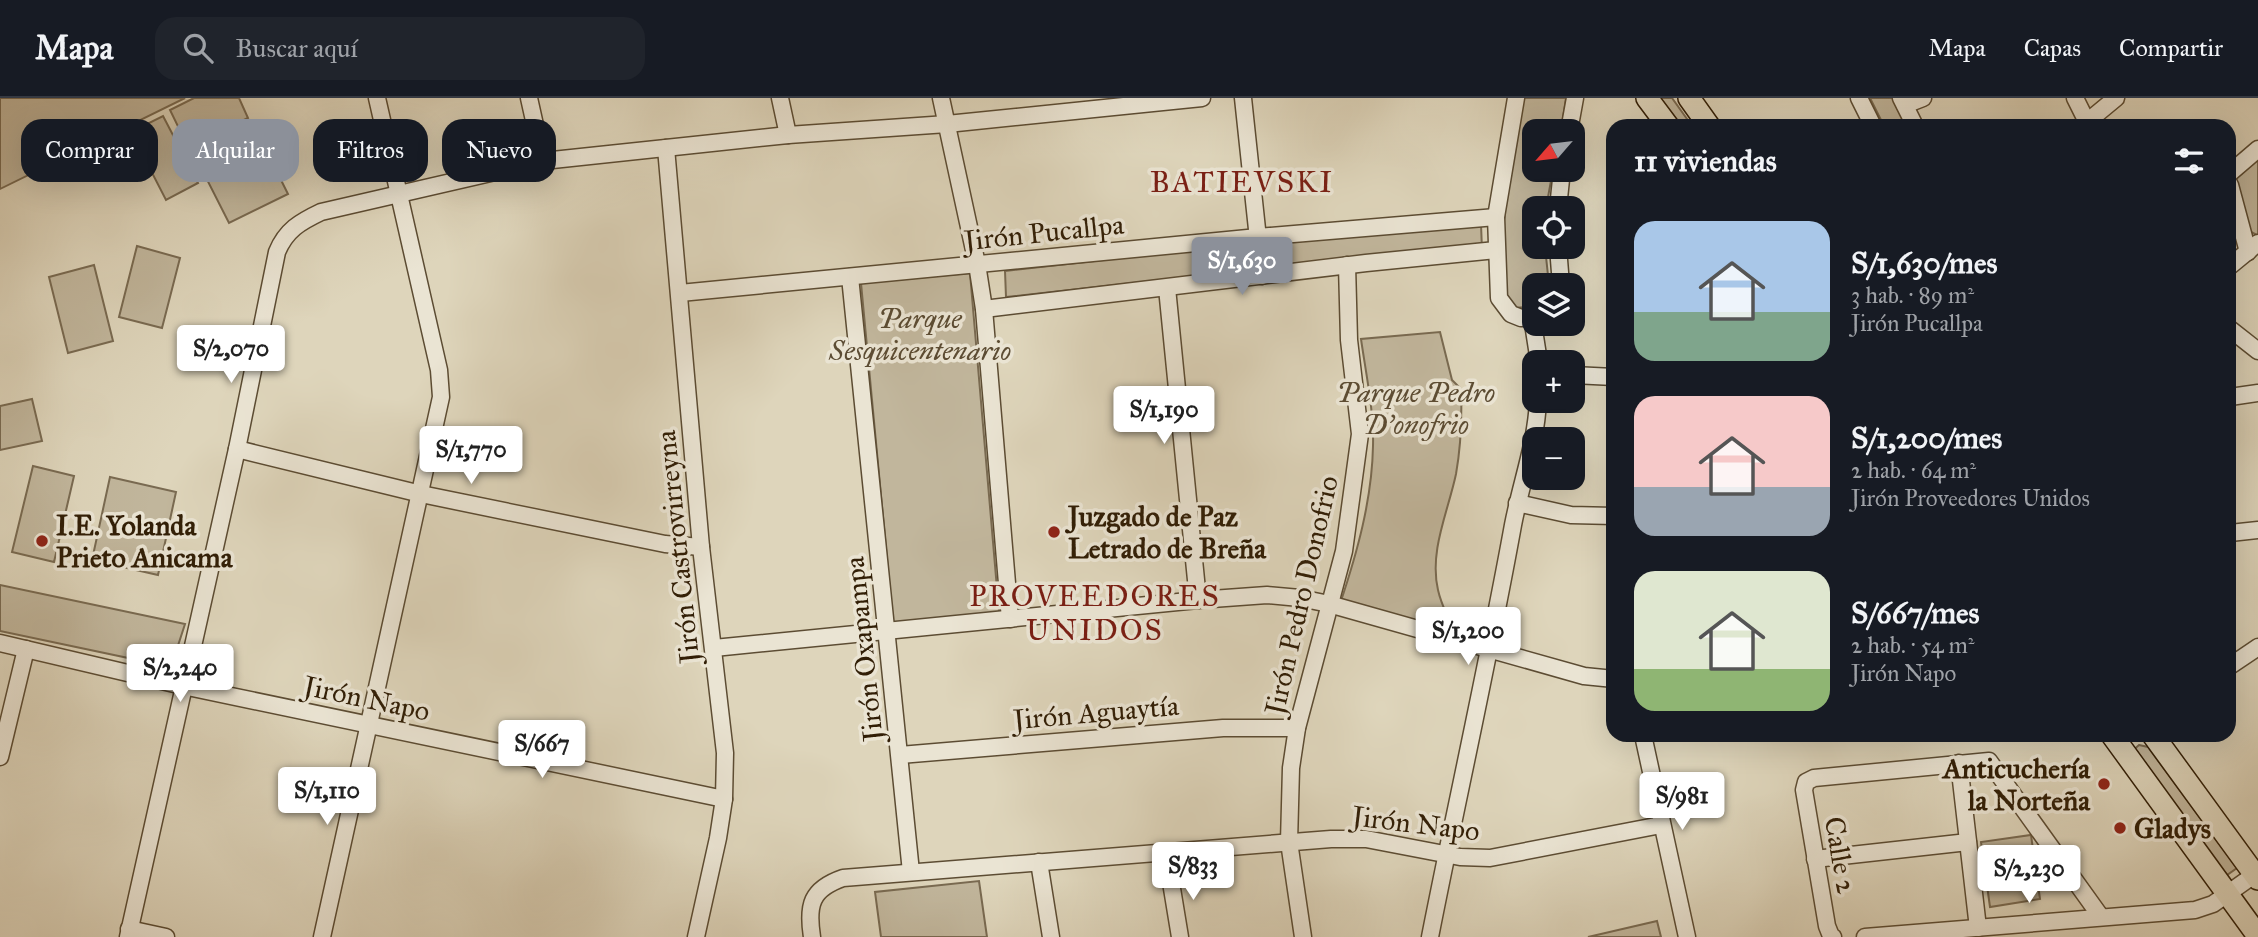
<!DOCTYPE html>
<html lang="es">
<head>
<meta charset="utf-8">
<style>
	body { margin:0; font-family:"IM FELL Great Primer",serif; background:#20242c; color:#f1f3f6; height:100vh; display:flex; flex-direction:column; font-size:26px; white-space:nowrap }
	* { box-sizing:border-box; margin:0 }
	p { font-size:23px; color:#9ea1a6 }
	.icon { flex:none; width:38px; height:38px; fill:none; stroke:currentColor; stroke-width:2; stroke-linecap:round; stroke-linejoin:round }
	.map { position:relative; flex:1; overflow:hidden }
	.panel { position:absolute; left:1606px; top:21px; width:630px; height:623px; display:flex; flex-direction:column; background:#171b24; border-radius:21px; box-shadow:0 7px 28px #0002 }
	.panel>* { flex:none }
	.banner { position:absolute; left:21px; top:21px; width:665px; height:63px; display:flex; gap:14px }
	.needle { width:46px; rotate:242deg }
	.controls { position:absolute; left:1522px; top:21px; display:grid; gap:14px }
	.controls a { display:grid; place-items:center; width:63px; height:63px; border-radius:14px; background:#171b24; box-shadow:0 7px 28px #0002; font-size:35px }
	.price { position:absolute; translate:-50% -60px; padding:0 16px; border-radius:7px; background:#fff; color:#222; font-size:23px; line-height:46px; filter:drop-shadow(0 2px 4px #0008) }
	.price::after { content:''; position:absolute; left:50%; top:42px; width:21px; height:16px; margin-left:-10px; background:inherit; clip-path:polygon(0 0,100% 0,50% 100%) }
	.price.active { background:#8c9099; color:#fff }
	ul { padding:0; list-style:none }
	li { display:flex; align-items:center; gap:21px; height:175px; padding:0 28px }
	li span { display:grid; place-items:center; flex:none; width:196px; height:140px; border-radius:21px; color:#555 }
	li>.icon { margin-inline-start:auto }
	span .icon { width:84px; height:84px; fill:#fffc; stroke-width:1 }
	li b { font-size:30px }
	h2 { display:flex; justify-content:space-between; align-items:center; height:84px; padding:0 28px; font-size:30px }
	.pill { padding:0 24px; border-radius:21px; background:#171b24; box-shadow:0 7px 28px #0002; font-size:24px; line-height:63px }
	.pill.active { background:#8c9099; color:#fff }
	header { display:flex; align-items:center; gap:42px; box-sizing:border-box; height:98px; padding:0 35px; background:#171b24; border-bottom:2px solid #363941 }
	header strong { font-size:33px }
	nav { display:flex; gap:38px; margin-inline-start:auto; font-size:24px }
	.search { width:490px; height:63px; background:#20242c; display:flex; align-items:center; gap:18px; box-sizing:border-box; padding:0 24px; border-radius:21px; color:#9ea1a6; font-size:26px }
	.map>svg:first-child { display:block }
	.green { fill:#c1b69c; stroke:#796a51; stroke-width:2 }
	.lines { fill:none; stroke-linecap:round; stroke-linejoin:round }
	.minor-casing { stroke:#5c4c33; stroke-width:19 }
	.major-casing { stroke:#311e06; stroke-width:24 }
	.minor { stroke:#eae4d3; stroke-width:16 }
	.major { stroke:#ded5bb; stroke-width:21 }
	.poi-dot { fill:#8f2418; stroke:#eae4d3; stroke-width:2.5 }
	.labels { text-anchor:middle; stroke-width:7; stroke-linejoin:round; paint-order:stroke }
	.street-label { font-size:28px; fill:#311e06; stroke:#eae4d3 }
	.park-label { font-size:28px; font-style:italic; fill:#5c4c33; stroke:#eae4d3 }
	.poi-label { font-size:28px; font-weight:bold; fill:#311e06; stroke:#eae4d3; text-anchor:start }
	.neighbourhood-label { font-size:30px; letter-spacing:2px; fill:#7a1f14; stroke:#eae4d3 }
</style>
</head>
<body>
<header>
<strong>Mapa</strong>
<div class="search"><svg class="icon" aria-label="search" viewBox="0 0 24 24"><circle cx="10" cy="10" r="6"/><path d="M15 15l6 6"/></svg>Buscar aquí</div>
<nav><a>Mapa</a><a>Capas</a><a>Compartir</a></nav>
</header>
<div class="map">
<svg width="2258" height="839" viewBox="0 0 2258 839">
	<rect width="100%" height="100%" fill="#ded5bb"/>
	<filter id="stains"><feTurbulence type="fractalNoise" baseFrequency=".00286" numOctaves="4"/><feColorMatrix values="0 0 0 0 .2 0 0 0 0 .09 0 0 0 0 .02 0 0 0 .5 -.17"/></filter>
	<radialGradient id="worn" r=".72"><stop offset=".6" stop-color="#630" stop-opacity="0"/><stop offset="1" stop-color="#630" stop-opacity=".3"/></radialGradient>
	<g class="green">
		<path d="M0,0H185L0,91Z"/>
		<path d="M194,0H239L248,20L188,49L170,12Z"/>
		<path d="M1521,0H1566L1561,33H1535V72H1553L1546,110H1535V149H1545L1549,187H1535V209L1508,210L1501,118Z"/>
		<path d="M1644,0H1672L1692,28H1664Z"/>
		<path d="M1870,0H1895L1908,28H1884Z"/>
		<path d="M163,18L198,85L166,102L131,34Z"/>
		<path d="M252,24L288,96L229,125L193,54Z"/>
		<path d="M2258,59V136L2257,137L2249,133L2234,79Z"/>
		<path d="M1481,126L1482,152L1269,173L1267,145Z"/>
		<path d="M1247,146L1249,172L1006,199L1005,173Z"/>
		<path d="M137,148L180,160L162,230L119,219Z"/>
		<path d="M94,167L113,243L68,255L49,179Z"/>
		<path d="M970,175L999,514L893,525L861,185Z"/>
		<path d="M1440,234L1452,282L1461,291C1462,319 1461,348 1456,376C1448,414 1429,453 1438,492C1441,506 1448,519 1453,532L1340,506C1357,455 1372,402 1373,348C1374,313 1366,276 1361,241Z"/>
		<path d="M32,301L42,343L0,352V308Z"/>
		<path d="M33,368L74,378L54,464L12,454Z"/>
		<path d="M110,379L176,394L158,477L92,462Z"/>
		<path d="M0,487L185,526L171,569L0,533Z"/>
		<path d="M2139,647L2148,649L2237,770L2217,784L2130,655Z"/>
		<path d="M2031,737L2040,801L1990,809L1981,744Z"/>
		<path d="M979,783L987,839H881L875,794Z"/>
		<path d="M1657,823L1661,839H1588Z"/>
	</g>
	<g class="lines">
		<defs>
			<g id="minor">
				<path d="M529,0L543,63"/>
				<path d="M780,0L788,37"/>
				<path d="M941,0L977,166L984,211L1010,521"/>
				<path d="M1243,0L1262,178"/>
				<path d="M1516,0L1496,119L1499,200L1511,216L1521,220L1535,218"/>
				<path d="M1859,0L1873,28"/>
				<path d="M1901,0L1915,28"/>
				<path d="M2075,0L2089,28"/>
				<path d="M1905,7L1923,0"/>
				<path d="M2087,24L2116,0"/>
				<path d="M1569,33L1575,0"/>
				<path d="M666,50L701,449L725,655L724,701L718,740L696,839"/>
				<path d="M2230,75L2258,51"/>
				<path d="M2230,87L2248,154"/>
				<path d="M1558,110L1562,72"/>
				<path d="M1558,149L1561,187"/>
				<path d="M2230,168L2258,145"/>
				<path d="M850,179L911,774"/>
				<path d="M1167,190L1198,502"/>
				<path d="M680,195L1258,139L1496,119"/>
				<path d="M984,211L1366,165L1496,152"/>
				<path d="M1532,219L1539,264"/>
				<path d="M2230,231L2258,253"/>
				<path d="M1573,277L1614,279"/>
				<path d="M2230,299L2258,295"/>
				<path d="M237,351L421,396L665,446L701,449"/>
				<path d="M1517,405L1571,417L1614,418"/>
				<path d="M2230,435L2258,432"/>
				<path d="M0,545L183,588L724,701"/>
				<path d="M714,550L1198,502L1267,497L1300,500L1329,506L1584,578L1614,581"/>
				<path d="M2230,568L2258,549"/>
				<path d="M1643,637L1687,839"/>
				<path d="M900,657L1223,630H1297"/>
				<path d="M0,659L26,551"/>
				<path d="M1959,665L1978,830"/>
				<path d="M1166,754L1180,839"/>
				<path d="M1815,761L1968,744"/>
				<path d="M1039,764L1051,839"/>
				<path d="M129,831L166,839"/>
				<path d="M128,839L237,351L277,154C286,132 300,124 321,114L543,63L788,37L947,26L1202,0"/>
				<path d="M322,839L441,299L439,272L377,0"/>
				<path d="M812,839C807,807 811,791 843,780L1331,741H1366L1460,759L1490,760L1661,727"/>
				<path d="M1303,839L1289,744L1291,670L1297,630L1344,453L1360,336L1349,242L1347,167"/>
				<path d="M1430,839C1457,702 1488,565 1513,427C1521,385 1536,346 1538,303"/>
				<path d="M1833,839L1831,838L1827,828L1804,692L1806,684L1814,680L1989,663L2101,819"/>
				<path d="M1865,839L2195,812L2213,806L2254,777"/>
			</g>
			<g id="major">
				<path d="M1647,0L1668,28"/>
				<path d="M1689,0L1709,28"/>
				<path d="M2112,637L2258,838"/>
				<path d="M2153,637L2258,781"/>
			</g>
		</defs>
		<use href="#minor" class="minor-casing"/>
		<use href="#major" class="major-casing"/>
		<use href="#minor" class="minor"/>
		<use href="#major" class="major"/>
	</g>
	<g class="poi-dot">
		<circle cx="1054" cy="434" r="7"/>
		<circle cx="42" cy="443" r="7"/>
		<circle cx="2104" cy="686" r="7"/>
		<circle cx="2120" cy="730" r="7"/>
	</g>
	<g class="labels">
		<g class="street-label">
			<text transform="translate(1044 134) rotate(-6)" y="10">Jirón Pucallpa</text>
			<text transform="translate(677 449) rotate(-96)" y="10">Jirón Castrovirreyna</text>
			<text transform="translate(1301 497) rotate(-77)" y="10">Jirón Pedro Donofrio</text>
			<text transform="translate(863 551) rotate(-96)" y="10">Jirón Oxapampa</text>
			<text transform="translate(367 600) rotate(12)" y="10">Jirón Napo</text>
			<text transform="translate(1096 614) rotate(-5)" y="10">Jirón Aguaytía</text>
			<text transform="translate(1416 725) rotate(7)" y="10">Jirón Napo</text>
			<text transform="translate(1841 757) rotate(80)" y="10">Calle 2</text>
		</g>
		<g class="park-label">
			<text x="920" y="230">Parque<tspan x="920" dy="32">Sesquicentenario</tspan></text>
			<text x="1416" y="304">Parque Pedro<tspan x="1416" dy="32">D'onofrio</tspan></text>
		</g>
		<g class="poi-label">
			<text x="1068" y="428">Juzgado de Paz<tspan x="1068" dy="32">Letrado de Breña</tspan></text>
			<text x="56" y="437">I.E. Yolanda<tspan x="56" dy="32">Prieto Anicama</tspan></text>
			<text x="2090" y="680" text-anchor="end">Anticuchería<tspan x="2090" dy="32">la Norteña</tspan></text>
			<text x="2134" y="740">Gladys</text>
		</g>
		<g class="neighbourhood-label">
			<text x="1242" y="94">BATIEVSKI</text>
			<text x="1095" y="508">PROVEEDORES<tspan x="1095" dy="34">UNIDOS</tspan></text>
		</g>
	</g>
	<rect width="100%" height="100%" filter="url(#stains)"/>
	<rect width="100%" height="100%" fill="url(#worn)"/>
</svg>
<div class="controls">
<a><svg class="needle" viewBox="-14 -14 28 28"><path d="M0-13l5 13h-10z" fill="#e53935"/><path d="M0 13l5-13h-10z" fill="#9ea1a6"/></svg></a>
<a><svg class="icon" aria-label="locate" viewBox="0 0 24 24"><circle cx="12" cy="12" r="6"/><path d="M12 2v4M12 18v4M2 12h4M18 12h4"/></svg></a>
<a><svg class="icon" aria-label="layers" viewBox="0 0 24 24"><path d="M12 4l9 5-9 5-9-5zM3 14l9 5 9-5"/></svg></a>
<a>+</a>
<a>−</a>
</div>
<b class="price active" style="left:1242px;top:199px">S/1,630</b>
<b class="price" style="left:231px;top:287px">S/2,070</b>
<b class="price" style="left:1164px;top:348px">S/1,190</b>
<b class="price" style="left:471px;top:388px">S/1,770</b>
<b class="price" style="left:1468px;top:569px">S/1,200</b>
<b class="price" style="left:180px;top:606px">S/2,240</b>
<b class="price" style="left:542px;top:682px">S/667</b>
<b class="price" style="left:327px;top:729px">S/1,110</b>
<b class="price" style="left:1682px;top:734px">S/981</b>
<b class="price" style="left:1193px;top:804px">S/833</b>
<b class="price" style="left:2029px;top:807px">S/2,230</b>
<div class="banner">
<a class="pill">Comprar</a>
<a class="pill active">Alquilar</a>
<a class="pill">Filtros</a>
<a class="pill">Nuevo</a>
</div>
<section class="panel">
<h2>11 viviendas<svg class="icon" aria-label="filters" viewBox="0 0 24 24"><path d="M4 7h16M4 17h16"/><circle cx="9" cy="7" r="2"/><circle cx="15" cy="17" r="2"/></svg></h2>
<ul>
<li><span style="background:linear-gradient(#a9c7e8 65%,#7fa58c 0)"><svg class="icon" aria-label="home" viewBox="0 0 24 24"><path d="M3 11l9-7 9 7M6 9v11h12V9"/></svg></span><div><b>S/1,630/mes</b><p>3 hab. · 89 m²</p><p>Jirón Pucallpa</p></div></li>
<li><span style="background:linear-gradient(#f6c9c9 65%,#9aa5b1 0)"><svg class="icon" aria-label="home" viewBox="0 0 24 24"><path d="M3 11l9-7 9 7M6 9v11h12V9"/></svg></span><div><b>S/1,200/mes</b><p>2 hab. · 64 m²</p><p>Jirón Proveedores Unidos</p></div></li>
<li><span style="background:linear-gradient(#dfe7d0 70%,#8fb573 0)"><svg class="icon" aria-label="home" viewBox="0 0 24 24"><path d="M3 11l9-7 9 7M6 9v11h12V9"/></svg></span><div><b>S/667/mes</b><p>2 hab. · 54 m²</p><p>Jirón Napo</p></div></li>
</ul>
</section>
</div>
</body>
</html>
